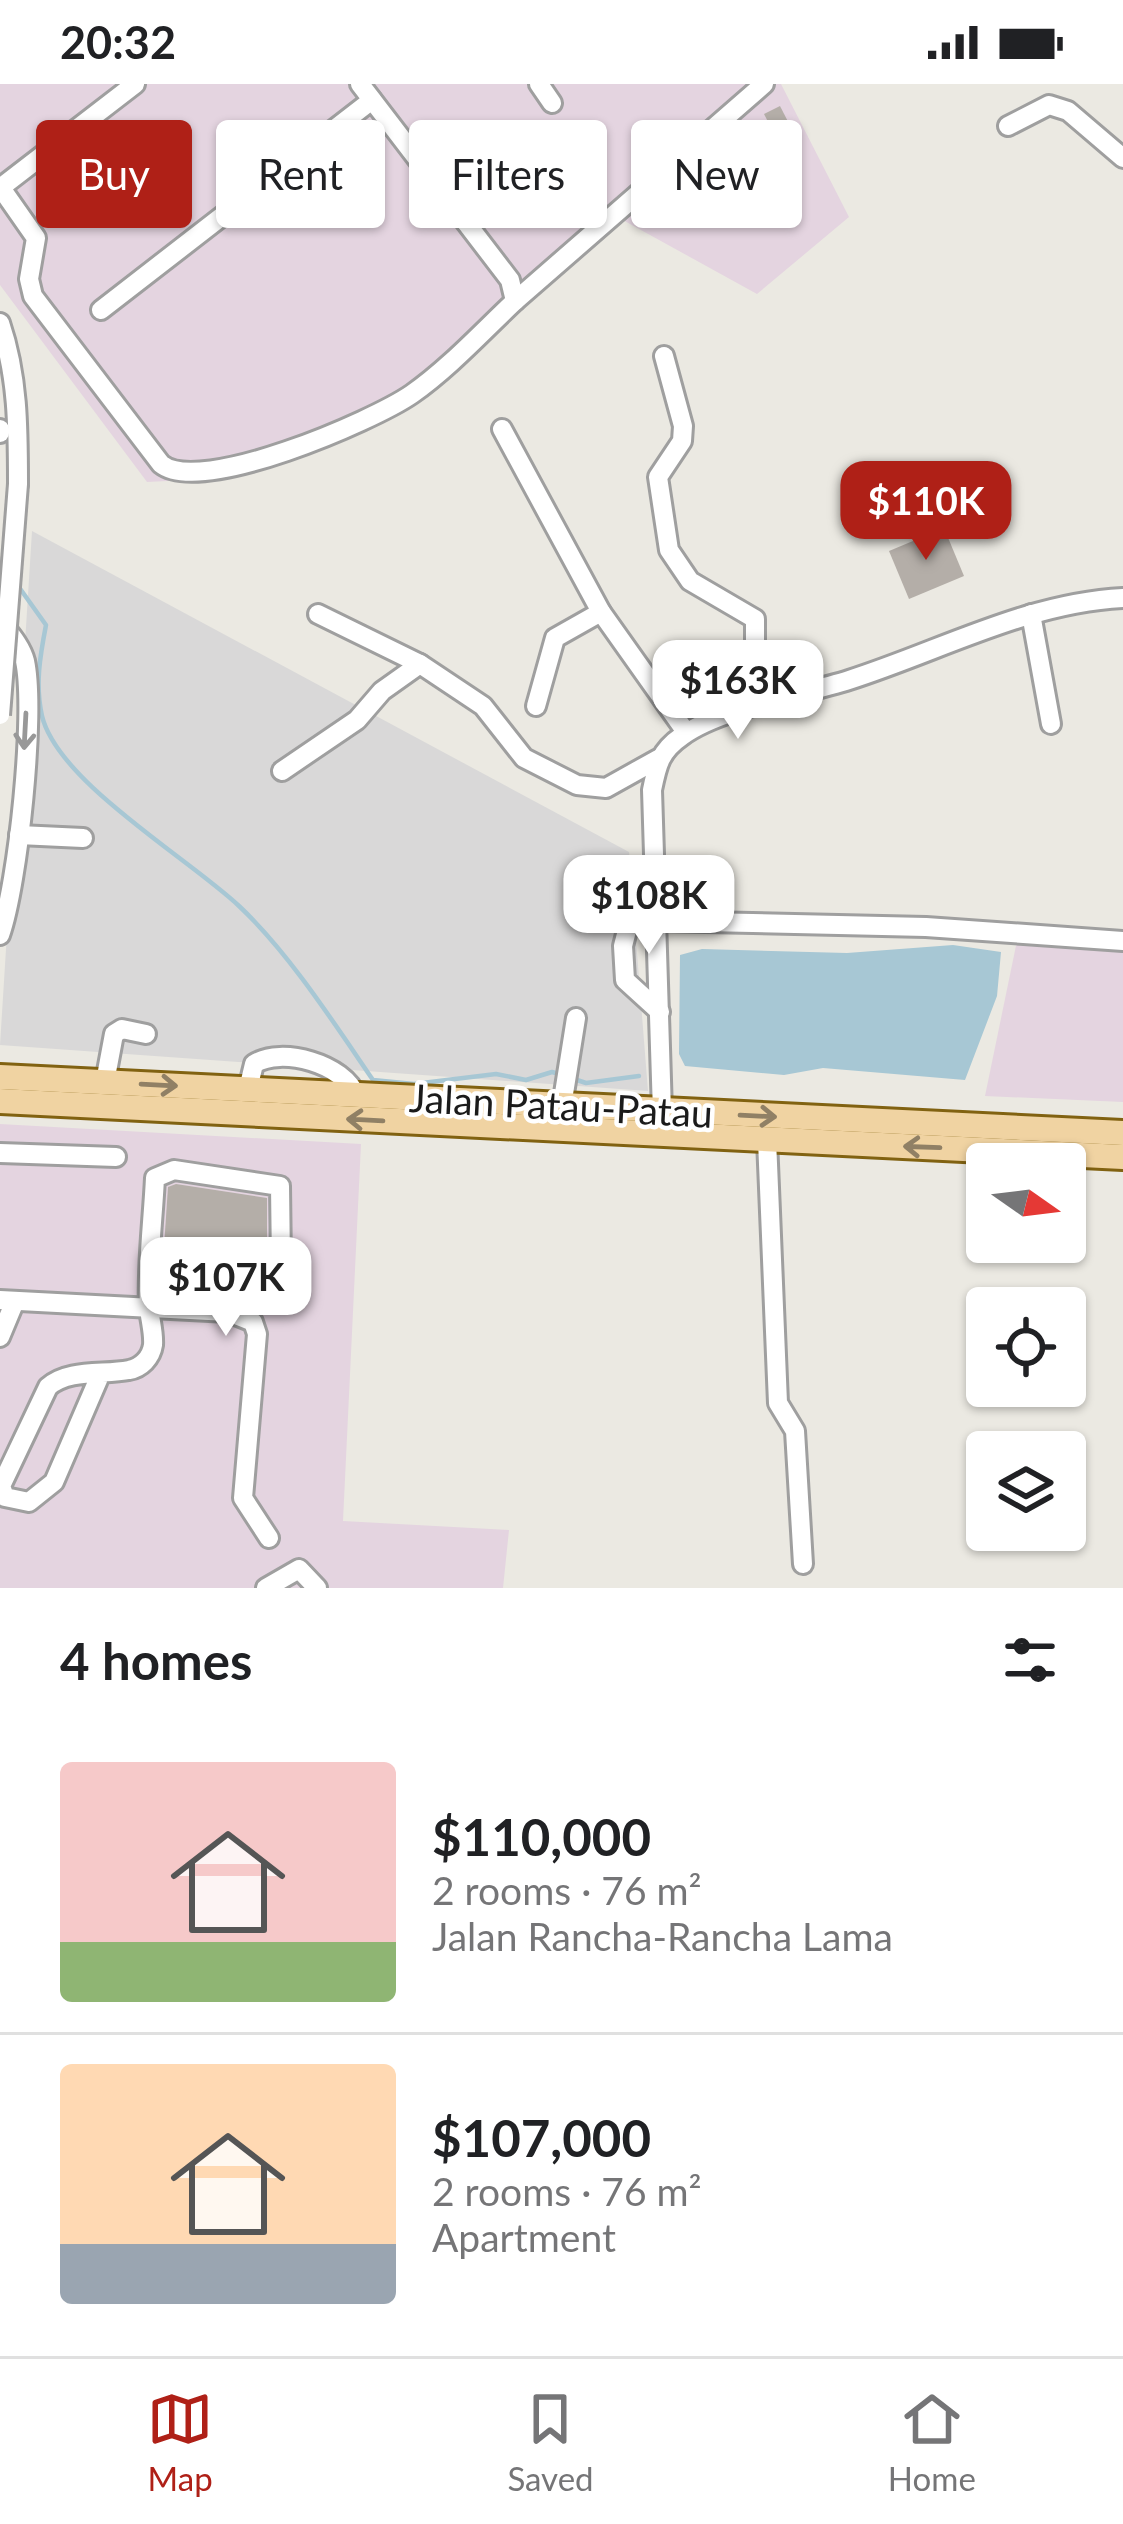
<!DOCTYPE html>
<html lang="en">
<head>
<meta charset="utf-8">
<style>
	body { margin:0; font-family:Lato,sans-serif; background:#f6f6f6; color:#202124; height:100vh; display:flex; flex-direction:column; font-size:45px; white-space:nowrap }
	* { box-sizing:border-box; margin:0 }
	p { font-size:39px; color:#757577 }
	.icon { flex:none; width:66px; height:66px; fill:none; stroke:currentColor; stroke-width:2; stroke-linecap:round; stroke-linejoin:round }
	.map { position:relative; height:1504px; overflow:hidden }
	.drawer { display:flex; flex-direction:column; background:#fff; flex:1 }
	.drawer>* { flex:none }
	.guide { position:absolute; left:36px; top:36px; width:1053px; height:108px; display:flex; gap:24px }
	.needle { width:78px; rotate:104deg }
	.controls { position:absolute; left:966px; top:1059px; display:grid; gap:24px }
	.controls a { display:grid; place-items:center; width:120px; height:120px; border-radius:12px; background:#fff; box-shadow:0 3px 9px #0004; font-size:60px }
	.price { position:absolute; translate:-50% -102px; padding:0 27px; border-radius:24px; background:#fff; color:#222; font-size:39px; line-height:78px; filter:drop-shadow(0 3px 6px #0008) }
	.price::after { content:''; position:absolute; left:50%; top:72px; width:36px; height:27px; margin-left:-18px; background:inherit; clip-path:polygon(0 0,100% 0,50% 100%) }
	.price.current { background:#af2017; color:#fff }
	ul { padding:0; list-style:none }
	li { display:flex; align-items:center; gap:36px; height:300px; padding:0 60px }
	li+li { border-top:3px solid #e0e0e0 }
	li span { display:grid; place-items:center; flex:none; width:336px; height:240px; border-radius:12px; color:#555 }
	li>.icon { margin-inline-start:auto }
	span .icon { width:144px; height:144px; fill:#fffc; stroke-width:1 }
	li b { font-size:51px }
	h2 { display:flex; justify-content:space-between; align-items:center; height:144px; padding:0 60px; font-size:51px }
	.chip { padding:0 42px; border-radius:12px; background:#fff; box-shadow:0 3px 9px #0004; font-size:42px; line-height:108px }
	.chip.current { background:#af2017; color:#fff }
	.status { display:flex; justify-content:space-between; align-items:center; height:84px; padding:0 60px; background:#fff; direction:ltr }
	.status svg { height:33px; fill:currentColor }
	.menu { display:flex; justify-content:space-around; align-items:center; height:168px; border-top:3px solid #e0e0e0; background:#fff; font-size:33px; color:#757577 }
	.menu a { display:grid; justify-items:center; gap:6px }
	.menu .current { color:#af2017 }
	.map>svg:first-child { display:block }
	.residential { fill:#d9d8d8 }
	.industrial { fill:#e4d4e0 }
	.water { fill:#a7c7d4 }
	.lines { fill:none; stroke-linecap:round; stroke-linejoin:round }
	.stream { stroke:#a7c7d4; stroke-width:4.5 }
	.building { fill:#b4aea8 }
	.minor-casing { stroke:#9f9f9f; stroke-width:24 }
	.major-casing { stroke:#816211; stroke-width:30 }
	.minor { stroke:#fff; stroke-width:18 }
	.major { stroke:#f0d3a2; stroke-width:24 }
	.minor-bridge-casing { stroke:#9f9f9f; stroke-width:24; stroke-linecap:butt }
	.minor-bridge { stroke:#fff; stroke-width:18 }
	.oneway { stroke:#989898 }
	.oneway2 { stroke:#908065 }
	.labels { text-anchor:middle; stroke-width:9; stroke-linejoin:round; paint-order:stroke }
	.street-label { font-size:39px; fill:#1b1b1b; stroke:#fff }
</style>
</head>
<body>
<div class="status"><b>20:32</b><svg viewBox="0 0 49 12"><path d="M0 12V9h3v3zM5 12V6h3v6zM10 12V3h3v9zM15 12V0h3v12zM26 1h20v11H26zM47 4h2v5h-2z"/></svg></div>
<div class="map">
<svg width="1123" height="1504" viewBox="0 0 1123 1504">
	<rect width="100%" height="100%" fill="#ebe9e2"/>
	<path class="residential" d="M32,447L629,768L648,1007L0,961Z"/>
	<g class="industrial">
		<path d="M0,0H781L849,133L757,210L621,135L425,313L227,394L147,398L0,201Z"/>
		<path d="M1018,852L1123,860V1018L985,1012Z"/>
		<path d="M0,1040L361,1060L343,1437L509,1446L503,1504H0Z"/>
	</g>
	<path class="water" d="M953,861L1001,868L997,912L965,996L823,984L784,991L685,982L679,970L680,871L702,865L847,869Z"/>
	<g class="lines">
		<g class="stream">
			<path d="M16,499L46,541C40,572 35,601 42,632C58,698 188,774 239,822C289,869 334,939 373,996L414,1000L496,990L526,996L552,988L563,991"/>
			<path d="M574,995L586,999L639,992"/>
		</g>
	</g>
	<g class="building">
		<path d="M780,22L801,63L785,71L764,30Z"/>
		<path d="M944,444L964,492L909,515L889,467Z"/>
		<path d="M176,1100L267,1114V1175L163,1178L168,1103Z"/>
	</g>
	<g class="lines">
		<defs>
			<g id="minor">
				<path d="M539,0L552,19"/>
				<path d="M1008,42L1049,21L1068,27L1123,74"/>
				<path d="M0,104L135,0"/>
				<path d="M1,104L36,154L29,195L33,212L161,380C200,412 373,337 412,310C449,284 482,248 515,217L510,196L360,0"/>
				<path d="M515,217L764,0"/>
				<path d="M101,226L372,16"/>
				<path d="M0,239C18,292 18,344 18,400"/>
				<path d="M664,272L683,342L682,357L658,393L669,466L690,497L755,535V574L773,619"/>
				<path d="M0,345V349"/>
				<path d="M502,345L601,528L686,648"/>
				<path d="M318,530L420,580"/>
				<path d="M1031,530L1051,640"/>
				<path d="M0,537C10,550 21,562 25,577C36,629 18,800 0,851"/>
				<path d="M536,622L555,554L601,528"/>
				<path d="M282,687L357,636L382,607L420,580L483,622L524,674L577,701L606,704L658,675"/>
				<path d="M19,751L83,754"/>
				<path d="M633,823L623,862L625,896L660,928"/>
				<path d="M659,837L926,843L1123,857"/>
				<path d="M105,998L114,950L122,945L146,950"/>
				<path d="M248,1005L254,980C281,962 345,980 356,1012"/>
				<path d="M562,1022L576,934"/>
				<path d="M662,1028L652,706C657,681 660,667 682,652C720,624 802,611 849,596C940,567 1026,519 1123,514"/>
				<path d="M767,1056L778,1319L795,1347L803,1480"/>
				<path d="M0,1069L116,1073"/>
				<path d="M0,1216L228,1228L253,1238L257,1250L243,1414L269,1454"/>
				<path d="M0,1253L15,1217"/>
				<path d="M101,1289L54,1398L29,1418L5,1413L1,1402L48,1303C68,1285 103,1291 129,1286C141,1284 151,1274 153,1261C154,1249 150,1236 149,1224C147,1181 153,1136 155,1094L174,1086L280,1102L281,1180L271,1191H150"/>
				<path d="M266,1504L299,1485L317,1504"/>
			</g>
			<g id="major">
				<path d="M0,993L1123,1049"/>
				<path d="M0,1017L1123,1073"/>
			</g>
		</defs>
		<use href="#minor" class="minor-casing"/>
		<use href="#major" class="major-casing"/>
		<use href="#minor" class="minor"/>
		<use href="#major" class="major"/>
		<defs>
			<path id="minor-bridge" d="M0,631L18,400"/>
		</defs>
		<use href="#minor-bridge" class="minor-bridge-casing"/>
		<use href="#minor-bridge" class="minor-bridge"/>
	</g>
	<defs><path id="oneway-shaft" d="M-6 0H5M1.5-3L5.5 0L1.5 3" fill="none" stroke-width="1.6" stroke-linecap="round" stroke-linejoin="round" transform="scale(3)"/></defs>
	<use class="oneway" href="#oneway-shaft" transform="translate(25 647) rotate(93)"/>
	<g class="oneway2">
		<use href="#oneway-shaft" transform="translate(159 1001) rotate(3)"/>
		<use href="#oneway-shaft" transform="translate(758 1032) rotate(3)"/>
		<use href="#oneway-shaft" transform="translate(365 1036) rotate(-177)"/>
		<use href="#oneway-shaft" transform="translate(922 1063) rotate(-178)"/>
	</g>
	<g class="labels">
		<g class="street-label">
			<text transform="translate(561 1022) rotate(3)" y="14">Jalan Patau-Patau</text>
		</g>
	</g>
</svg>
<div class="controls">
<a><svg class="needle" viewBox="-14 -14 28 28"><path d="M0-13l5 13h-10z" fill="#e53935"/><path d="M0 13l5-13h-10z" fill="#757577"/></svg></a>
<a><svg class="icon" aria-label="locate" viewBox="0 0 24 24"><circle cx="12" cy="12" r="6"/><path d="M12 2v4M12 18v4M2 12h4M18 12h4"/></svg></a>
<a><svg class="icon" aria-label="layers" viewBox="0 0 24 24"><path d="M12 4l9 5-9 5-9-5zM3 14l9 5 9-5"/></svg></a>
</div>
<b class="price current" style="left:926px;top:479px">$110K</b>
<b class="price" style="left:738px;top:658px">$163K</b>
<b class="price" style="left:649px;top:873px">$108K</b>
<b class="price" style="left:226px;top:1255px">$107K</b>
<div class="guide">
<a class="chip current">Buy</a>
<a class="chip">Rent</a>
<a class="chip">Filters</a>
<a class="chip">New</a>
</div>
</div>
<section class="drawer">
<h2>4 homes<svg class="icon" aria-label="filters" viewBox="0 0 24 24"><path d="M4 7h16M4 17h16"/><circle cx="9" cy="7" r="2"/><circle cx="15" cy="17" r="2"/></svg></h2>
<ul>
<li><span style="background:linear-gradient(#f6c9c9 75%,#8fb573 0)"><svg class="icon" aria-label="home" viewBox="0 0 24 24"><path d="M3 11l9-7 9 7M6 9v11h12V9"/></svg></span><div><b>$110,000</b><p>2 rooms · 76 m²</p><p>Jalan Rancha-Rancha Lama</p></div></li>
<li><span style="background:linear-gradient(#ffd9b3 75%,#9aa5b1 0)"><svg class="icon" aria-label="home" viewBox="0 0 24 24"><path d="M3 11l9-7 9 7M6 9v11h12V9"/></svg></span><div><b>$107,000</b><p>2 rooms · 76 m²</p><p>Apartment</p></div></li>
</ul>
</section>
<nav class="menu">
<a class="current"><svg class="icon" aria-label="map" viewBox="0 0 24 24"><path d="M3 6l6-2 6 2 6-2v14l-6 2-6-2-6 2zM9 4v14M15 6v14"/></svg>Map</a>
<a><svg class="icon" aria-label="saved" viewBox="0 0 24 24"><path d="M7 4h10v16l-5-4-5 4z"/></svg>Saved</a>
<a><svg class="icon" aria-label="home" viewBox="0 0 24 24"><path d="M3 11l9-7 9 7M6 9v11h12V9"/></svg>Home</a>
</nav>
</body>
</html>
